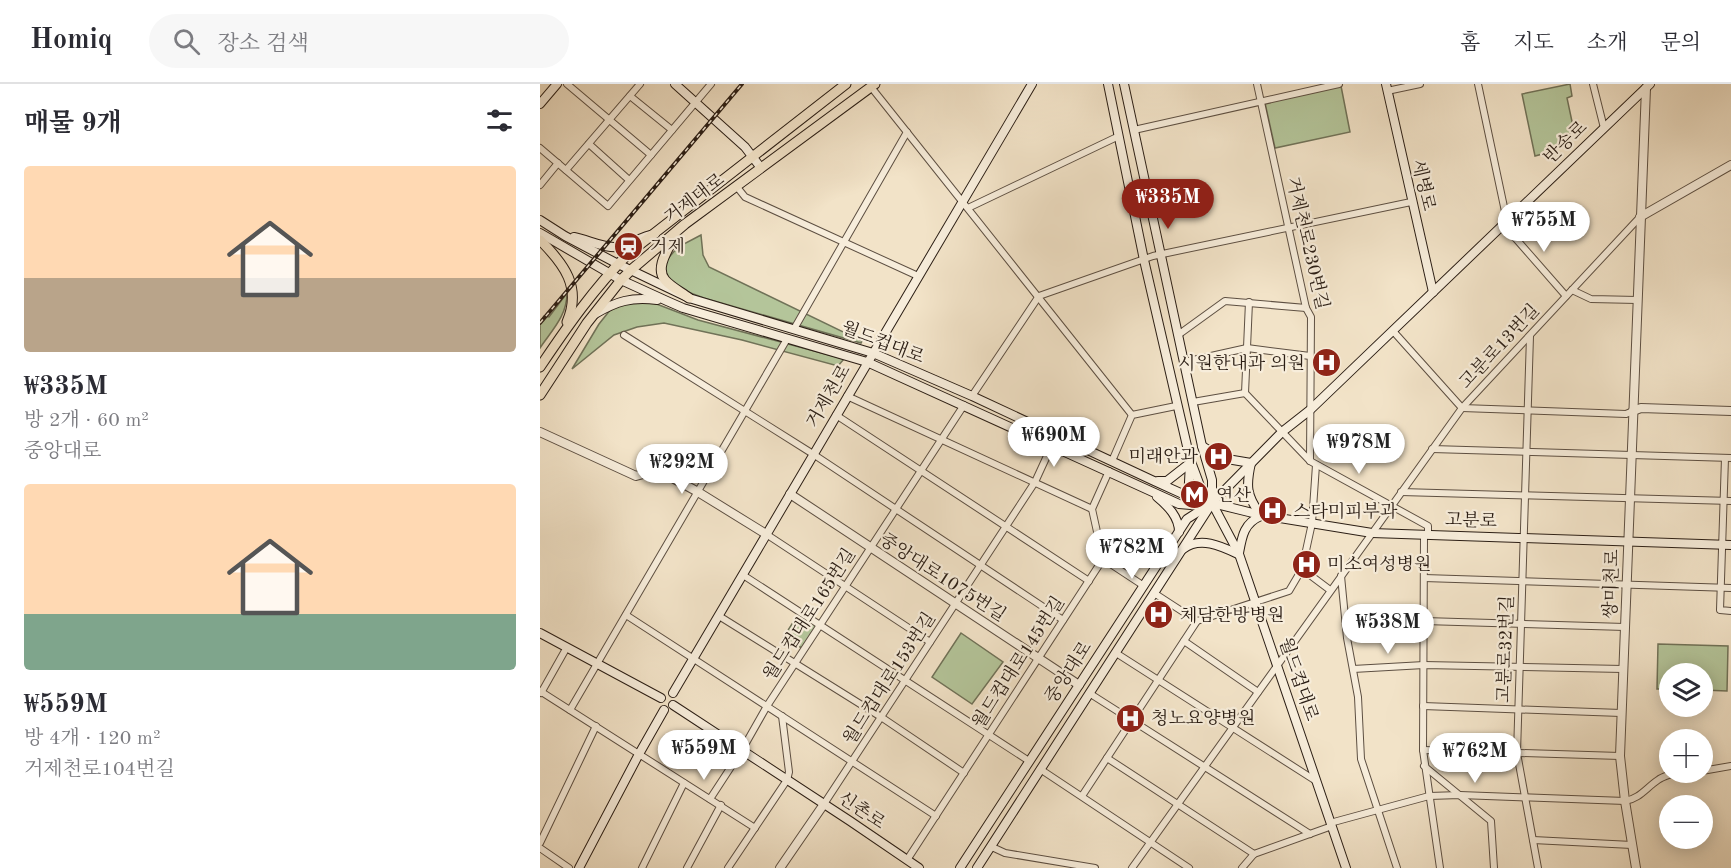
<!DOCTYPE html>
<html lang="ko">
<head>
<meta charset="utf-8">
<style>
	body { margin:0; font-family:"Old Standard TT","Noto Serif KR",serif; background:#f7f7f7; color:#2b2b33; height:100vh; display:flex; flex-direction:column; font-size:22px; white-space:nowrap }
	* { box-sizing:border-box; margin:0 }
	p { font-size:20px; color:#7c7c81 }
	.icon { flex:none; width:33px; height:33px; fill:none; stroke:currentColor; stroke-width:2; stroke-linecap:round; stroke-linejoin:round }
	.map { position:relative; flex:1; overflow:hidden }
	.drawer { display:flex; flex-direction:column; background:#fff; width:540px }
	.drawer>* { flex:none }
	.controls { position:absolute; left:1119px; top:579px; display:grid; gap:12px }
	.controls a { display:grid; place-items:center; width:54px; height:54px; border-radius:50%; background:#fff; box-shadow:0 3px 15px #0003; font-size:30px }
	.price { position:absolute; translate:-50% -51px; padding:0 14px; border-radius:21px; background:#fff; color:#222; font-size:20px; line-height:39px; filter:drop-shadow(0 2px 3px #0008) }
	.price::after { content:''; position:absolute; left:50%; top:36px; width:18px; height:14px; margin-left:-9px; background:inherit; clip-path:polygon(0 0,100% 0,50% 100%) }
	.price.current { background:#8f2418; color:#fff }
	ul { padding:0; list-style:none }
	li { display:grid; align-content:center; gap:12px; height:318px; padding:0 24px }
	li span { display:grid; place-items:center; height:186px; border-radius:6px; color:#555 }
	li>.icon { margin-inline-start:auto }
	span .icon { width:108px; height:108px; fill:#fffc; stroke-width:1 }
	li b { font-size:26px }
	h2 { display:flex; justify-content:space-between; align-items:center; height:72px; padding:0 24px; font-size:26px }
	header { display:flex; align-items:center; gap:36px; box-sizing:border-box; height:84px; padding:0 30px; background:#fff; border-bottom:2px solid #e1e1e2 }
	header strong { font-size:28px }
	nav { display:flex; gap:33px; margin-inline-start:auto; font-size:21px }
	.search { width:420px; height:54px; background:#f7f7f7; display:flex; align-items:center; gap:15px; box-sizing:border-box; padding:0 21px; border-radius:33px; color:#7c7c81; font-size:22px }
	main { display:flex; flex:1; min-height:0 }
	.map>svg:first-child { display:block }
	.green { fill:#b4c59a; stroke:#707258; stroke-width:1.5 }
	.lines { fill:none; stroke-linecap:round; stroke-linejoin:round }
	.minor-casing { stroke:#5d4f42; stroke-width:8 }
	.tertiary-casing { stroke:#5d4f42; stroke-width:10 }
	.secondary-casing { stroke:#2b1e15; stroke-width:10 }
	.primary-casing { stroke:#2b1e15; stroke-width:11 }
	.minor { stroke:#f7eddb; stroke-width:6 }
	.tertiary { stroke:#f7eddb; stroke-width:8 }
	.secondary { stroke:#f7eddb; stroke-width:8 }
	.primary { stroke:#f2e3c8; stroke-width:9 }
	.rail-casing { stroke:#2b1e15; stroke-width:4 }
	.rail { stroke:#f7eddb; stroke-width:1.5; stroke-dasharray:4.5; stroke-linecap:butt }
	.labels { text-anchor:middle; stroke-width:4.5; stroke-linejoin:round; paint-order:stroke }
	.street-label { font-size:18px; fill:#2b1e15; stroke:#f7eddb }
	.poi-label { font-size:18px; fill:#2b1e15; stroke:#f7eddb; text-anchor:start }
</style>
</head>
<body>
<header>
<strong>Homiq</strong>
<div class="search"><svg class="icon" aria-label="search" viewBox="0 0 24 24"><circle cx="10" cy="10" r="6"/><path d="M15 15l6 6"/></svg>장소 검색</div>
<nav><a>홈</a><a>지도</a><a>소개</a><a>문의</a></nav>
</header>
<main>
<section class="drawer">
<h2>매물 9개<svg class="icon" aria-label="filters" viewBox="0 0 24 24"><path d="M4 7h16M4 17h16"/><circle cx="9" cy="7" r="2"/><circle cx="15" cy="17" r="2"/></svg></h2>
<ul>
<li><span style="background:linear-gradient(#ffd9b3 60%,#b9a48a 0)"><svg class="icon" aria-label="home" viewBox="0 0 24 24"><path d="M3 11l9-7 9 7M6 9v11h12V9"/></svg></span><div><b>₩335M</b><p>방 2개 · 60 m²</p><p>중앙대로</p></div></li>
<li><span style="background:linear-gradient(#ffd9b3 70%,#7fa58c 0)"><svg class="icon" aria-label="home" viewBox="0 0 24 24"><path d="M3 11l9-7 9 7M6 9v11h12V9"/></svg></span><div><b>₩559M</b><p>방 4개 · 120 m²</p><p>거제천로104번길</p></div></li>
</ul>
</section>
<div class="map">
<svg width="1191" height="784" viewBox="0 0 1191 784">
	<rect width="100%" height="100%" fill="#f2e3c8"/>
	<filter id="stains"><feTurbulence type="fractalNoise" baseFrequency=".00333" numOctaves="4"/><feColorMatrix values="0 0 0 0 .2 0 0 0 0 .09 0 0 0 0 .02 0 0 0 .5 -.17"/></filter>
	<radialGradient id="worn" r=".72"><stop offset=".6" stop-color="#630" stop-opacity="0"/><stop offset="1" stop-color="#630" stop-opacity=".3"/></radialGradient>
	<g class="green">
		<path d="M1030,0L1032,12L1027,14L1034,47L1006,69L995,72L982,10Z"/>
		<path d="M801,2L810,48L735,64L725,19Z"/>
		<path d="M161,151L163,171L169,183L322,257L321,259L164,214L145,207L128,196L124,179L138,163Z"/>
		<path d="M27,209C27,232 12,246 0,264V238L4,232L9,233Z"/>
		<path d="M91,218L114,219L158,236L304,275L298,282L202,256L124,239L97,243L74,251L32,285L59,240L71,225Z"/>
		<path d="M259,529L277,541L262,564L243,554Z"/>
		<path d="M421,549L463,578L432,620L392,593Z"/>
		<path d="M1118,560L1188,562L1187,607L1163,606L1162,590H1130L1129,605H1117Z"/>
	</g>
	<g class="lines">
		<defs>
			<g id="minor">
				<path d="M27,0L111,71"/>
				<path d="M717,0L766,224L771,233L770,377"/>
				<path d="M938,0L967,137"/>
				<path d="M1053,0L1064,44"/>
				<path d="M331,3L592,331"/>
				<path d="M847,7L880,0"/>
				<path d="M90,12L132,46"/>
				<path d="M594,46L799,0"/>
				<path d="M49,60L89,96"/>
				<path d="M0,64L68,122L171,0"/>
				<path d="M26,86L100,0"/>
				<path d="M0,101L18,79"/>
				<path d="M197,103L205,113L378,192"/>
				<path d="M428,124L579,52"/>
				<path d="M963,140L1026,212"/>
				<path d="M1032,206L1051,215L1097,216"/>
				<path d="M254,245L367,48"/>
				<path d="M853,247L922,324"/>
				<path d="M84,251L273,370L523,536"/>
				<path d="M638,251L685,217L766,224"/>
				<path d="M990,252L977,669L998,784"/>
				<path d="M644,278L707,264L770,272"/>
				<path d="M705,309L770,377L888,442V451"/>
				<path d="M705,309L709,218"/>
				<path d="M307,312L552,425"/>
				<path d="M432,312L499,212L613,172L871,118"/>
				<path d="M653,318L705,309"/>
				<path d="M922,324L1086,330L1093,327"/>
				<path d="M296,331L549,497"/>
				<path d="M892,365L1191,374"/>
				<path d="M1185,374L1180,526L1191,527"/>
				<path d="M572,377L592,331L636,322"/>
				<path d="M861,408L1191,417"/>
				<path d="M226,450L390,558"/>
				<path d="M884,451L883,666L900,784"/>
				<path d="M563,475L604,502"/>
				<path d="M762,485L790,506"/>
				<path d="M203,491L489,677"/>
				<path d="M801,492L807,554L818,613L821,675L857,784"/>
				<path d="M884,494L1191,504"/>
				<path d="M614,509L657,537"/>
				<path d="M86,531L396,732"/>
				<path d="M179,532L341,633L424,689"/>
				<path d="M884,537L1085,543"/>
				<path d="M644,557L718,608"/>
				<path d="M576,569L776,697"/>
				<path d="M813,585L884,581L1083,585"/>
				<path d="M0,607L215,744"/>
				<path d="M1,609L27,563"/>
				<path d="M549,609L770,750"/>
				<path d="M883,622L1081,629"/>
				<path d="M30,626L247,255"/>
				<path d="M883,666L1080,672"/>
				<path d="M567,674L714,770"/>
				<path d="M884,682L951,737L954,784"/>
				<path d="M500,685L649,784"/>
				<path d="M1162,687L1191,682"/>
				<path d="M542,712L657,537L749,507L762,485L772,439L776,381"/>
				<path d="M170,715L202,666L227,622L424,321"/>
				<path d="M284,720L495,398L512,361"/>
				<path d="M790,739L889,712L920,711L1085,717C1099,715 1106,704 1118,696C1123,692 1130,691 1136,688"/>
				<path d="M993,756L1092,761"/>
				<path d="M0,759L56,642"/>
				<path d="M452,763L465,769L555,784"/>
				<path d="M0,764L29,784"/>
				<path d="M367,776L563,475L552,425L569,387"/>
				<path d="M102,784L144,699"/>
				<path d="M147,784L181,721"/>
				<path d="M188,784L247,696L249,688L242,632"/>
				<path d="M592,784L922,324L1100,133"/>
				<path d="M702,784L714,770L792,742"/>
			</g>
			<g id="tertiary">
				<path d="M1100,133L1191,81"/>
				<path d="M1093,327L1101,324L1191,327"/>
				<path d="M0,348L96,392L118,386L158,408L226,450"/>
				<path d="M250,410L539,601"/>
				<path d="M240,784L284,720"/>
				<path d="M1096,784L1085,717L1080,672L1106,4"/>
			</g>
			<g id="secondary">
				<path d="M135,0L205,63L221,84"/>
				<path d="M568,0L604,176L650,375L660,402L672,419L699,470L806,784"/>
				<path d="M846,0L893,208"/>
				<path d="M0,20L17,0"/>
				<path d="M0,136L25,152L78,180L149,214L333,269L432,312L614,397L645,411L672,419L721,431L832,449L1191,461"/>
				<path d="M0,149L81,196L127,217L143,224L327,278L639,420L651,421L669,420"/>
				<path d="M34,153C49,156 65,165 80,163C92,161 100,152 115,150"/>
				<path d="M55,230C77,217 91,213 117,216"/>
				<path d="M662,362L681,374L711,379C706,401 706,412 721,431"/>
				<path d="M618,397H627L650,379"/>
				<path d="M617,413C628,422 639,433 639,448"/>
				<path d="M648,417L650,379"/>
				<path d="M643,465C660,452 681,462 698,470"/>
				<path d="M699,469C702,452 704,439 721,432"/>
				<path d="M0,549L121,614"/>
				<path d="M133,609L492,0"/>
				<path d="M133,621L310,737L379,784"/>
				<path d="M39,784L99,670L124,626"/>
				<path d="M420,784L647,435L672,419L742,348L770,326L1110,0"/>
				<path d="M437,784L672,419V396L662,362L584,0"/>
			</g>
			<g id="primary">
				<path d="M135,151C130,163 114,183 125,196C131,203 141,208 149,214"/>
				<path d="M0,156C24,180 42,203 27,238"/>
				<path d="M0,283C27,243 54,204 89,169L306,0"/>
				<path d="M0,311L47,239L81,196L91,186L145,140L335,0"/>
			</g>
		</defs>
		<use href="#minor" class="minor-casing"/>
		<use href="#tertiary" class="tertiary-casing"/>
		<use href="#secondary" class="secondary-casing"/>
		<use href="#primary" class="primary-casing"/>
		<use href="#minor" class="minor"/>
		<use href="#tertiary" class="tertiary"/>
		<use href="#secondary" class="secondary"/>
		<use href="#primary" class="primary"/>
		<defs>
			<path id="rail" d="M0,239L202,0"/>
		</defs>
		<use href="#rail" class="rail-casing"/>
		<use href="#rail" class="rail"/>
	</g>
	<defs>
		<symbol id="station-disc" viewBox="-11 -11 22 22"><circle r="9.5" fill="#8f2418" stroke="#f7eddb"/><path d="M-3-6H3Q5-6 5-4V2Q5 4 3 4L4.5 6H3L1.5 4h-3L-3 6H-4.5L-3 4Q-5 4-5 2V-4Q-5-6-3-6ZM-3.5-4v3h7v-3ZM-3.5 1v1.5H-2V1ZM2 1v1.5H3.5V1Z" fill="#fff"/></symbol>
		<symbol id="hospital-disc" viewBox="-11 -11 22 22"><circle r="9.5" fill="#8f2418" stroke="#f7eddb"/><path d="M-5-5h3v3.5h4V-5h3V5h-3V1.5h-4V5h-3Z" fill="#fff"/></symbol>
		<symbol id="metro-disc" viewBox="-11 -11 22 22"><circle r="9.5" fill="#8f2418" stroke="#f7eddb"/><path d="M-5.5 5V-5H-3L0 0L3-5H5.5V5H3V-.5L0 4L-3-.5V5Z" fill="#fff"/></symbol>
	</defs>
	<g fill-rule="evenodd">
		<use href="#station-disc" x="72" y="146" width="33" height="33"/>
		<use href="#hospital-disc" x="770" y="262" width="33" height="33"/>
		<use href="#hospital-disc" x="662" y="356" width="33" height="33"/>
		<use href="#metro-disc" x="638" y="394" width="33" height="33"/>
		<use href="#hospital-disc" x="716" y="410" width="33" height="33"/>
		<use href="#hospital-disc" x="750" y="464" width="33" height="33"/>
		<use href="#hospital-disc" x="602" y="514" width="33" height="33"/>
		<use href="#hospital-disc" x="574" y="618" width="33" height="33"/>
	</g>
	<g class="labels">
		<g class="street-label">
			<text transform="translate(1025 58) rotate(-44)" y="6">반송로</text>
			<text transform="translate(884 101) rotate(77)" y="6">세병로</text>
			<text transform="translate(154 114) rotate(-37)" y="6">거제대로</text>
			<text transform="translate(768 159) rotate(77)" y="6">거제천로230번길</text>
			<text transform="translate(343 258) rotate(21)" y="6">월드컵대로</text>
			<text transform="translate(959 262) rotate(-47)" y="6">고분로13번길</text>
			<text transform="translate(288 312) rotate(-60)" y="6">거제천로</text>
			<text transform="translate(931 436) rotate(2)" y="6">고분로</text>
			<text transform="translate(403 493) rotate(33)" y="6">중앙대로1075번길</text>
			<text transform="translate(1071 500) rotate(-88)" y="6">쌍미천로</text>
			<text transform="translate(269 530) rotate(-57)" y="6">월드컵대로165번길</text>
			<text transform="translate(965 565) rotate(-88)" y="6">고분로32번길</text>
			<text transform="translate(478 578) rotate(-57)" y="6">월드컵대로145번길</text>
			<text transform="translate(528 588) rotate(-57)" y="6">중앙대로</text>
			<text transform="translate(349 594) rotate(-57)" y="6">월드컵대로153번길</text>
			<text transform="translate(759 595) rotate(71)" y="6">월드컵대로</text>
			<text transform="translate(322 726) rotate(34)" y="6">신촌로</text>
		</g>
		<g class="poi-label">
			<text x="110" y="168">거제</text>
			<text x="765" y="285" text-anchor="end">시원한내과 의원</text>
			<text x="658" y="378" text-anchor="end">미래안과</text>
			<text x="676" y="417">연산</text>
			<text x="753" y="433">스타미피부과</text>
			<text x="787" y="486">미소여성병원</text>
			<text x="640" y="537">체담한방병원</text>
			<text x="611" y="640">청노요양병원</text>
		</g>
	</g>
	<rect width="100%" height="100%" filter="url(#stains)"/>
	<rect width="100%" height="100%" fill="url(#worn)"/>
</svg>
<div class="controls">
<a><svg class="icon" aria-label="layers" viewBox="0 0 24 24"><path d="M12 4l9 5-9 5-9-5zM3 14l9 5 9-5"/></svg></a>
<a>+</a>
<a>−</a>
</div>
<b class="price current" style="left:628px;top:146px">₩335M</b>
<b class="price" style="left:1004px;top:169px">₩755M</b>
<b class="price" style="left:514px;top:384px">₩690M</b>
<b class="price" style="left:819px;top:391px">₩978M</b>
<b class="price" style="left:142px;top:411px">₩292M</b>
<b class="price" style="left:592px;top:496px">₩782M</b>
<b class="price" style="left:848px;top:571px">₩538M</b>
<b class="price" style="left:164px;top:697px">₩559M</b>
<b class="price" style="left:935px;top:700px">₩762M</b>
</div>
</main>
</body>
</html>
